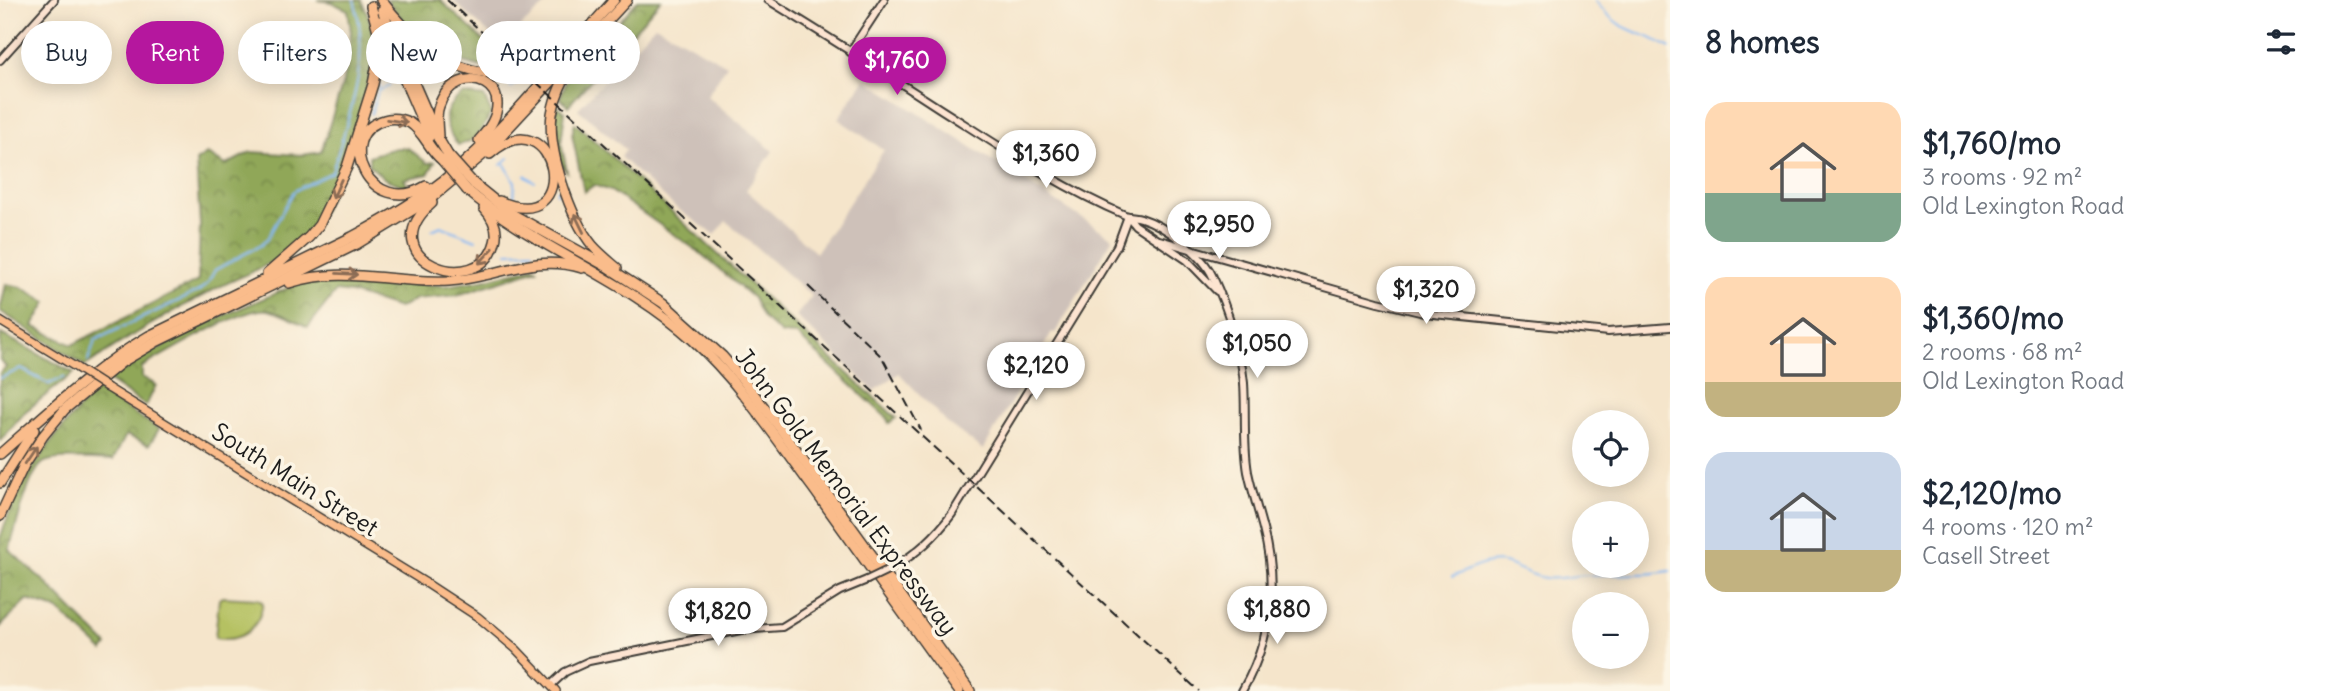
<!DOCTYPE html>
<html lang="en">
<head>
<meta charset="utf-8">
<style>
	body { margin:0; font-family:Delius,sans-serif; background:#f2f2f3; color:#1f2937; height:100vh; display:flex; flex-direction:column; font-size:26px; white-space:nowrap }
	* { box-sizing:border-box; margin:0 }
	p { font-size:23px; color:#747a83 }
	.icon { flex:none; width:38px; height:38px; fill:none; stroke:currentColor; stroke-width:2; stroke-linecap:round; stroke-linejoin:round }
	.map { position:relative; flex:1; overflow:hidden }
	.details { display:flex; flex-direction:column; background:#fff; width:665px }
	.details>* { flex:none }
	.guide { position:absolute; left:21px; top:21px; width:665px; height:63px; display:flex; gap:14px }
	.fabs { position:absolute; left:1572px; top:410px; display:grid; gap:14px }
	.fabs a { display:grid; place-items:center; width:77px; height:77px; border-radius:50%; background:#fff; box-shadow:0 4px 18px #0003; font-size:35px }
	.price { position:absolute; translate:-50% -60px; padding:0 16px; border-radius:24px; background:#fff; color:#222; font-size:23px; line-height:46px; filter:drop-shadow(0 2px 4px #0008) }
	.price::after { content:''; position:absolute; left:50%; top:42px; width:21px; height:16px; margin-left:-10px; background:inherit; clip-path:polygon(0 0,100% 0,50% 100%) }
	.price.active { background:#b5179e; color:#fff }
	ul { padding:0; list-style:none }
	li { display:flex; align-items:center; gap:21px; height:175px; padding:0 35px }
	li span { display:grid; place-items:center; flex:none; width:196px; height:140px; border-radius:21px; color:#555 }
	li>.icon { margin-inline-start:auto }
	span .icon { width:84px; height:84px; fill:#fffc; stroke-width:1 }
	li b { font-size:30px }
	h2 { display:flex; justify-content:space-between; align-items:center; height:84px; padding:0 35px; font-size:30px }
	.pill { padding:0 24px; border-radius:32px; background:#fff; box-shadow:0 4px 18px #0003; font-size:24px; line-height:63px }
	.pill.active { background:#b5179e; color:#fff }
	main { display:flex; flex:1; min-height:0 }
	.map>svg:first-child { display:block }
	.industrial { fill:#cec1b9 }
	.forest { fill:url(#forest-crowns); stroke:#56623a; stroke-width:2 }
	.pitch { fill:#b5c162; stroke:#686e3f; stroke-width:2 }
	.lines { fill:none; stroke-linecap:round; stroke-linejoin:round }
	.stream { stroke:#86baf4; stroke-width:2 }
	.secondary-casing { stroke:#3d3a36; stroke-width:10 }
	.primary-casing { stroke:#3d3a36; stroke-width:10 }
	.highway-casing { stroke:#3d3a36; stroke-width:12 }
	.secondary { stroke:#fde4d1; stroke-width:6 }
	.primary { stroke:#fabc8b; stroke-width:7 }
	.highway { stroke:#fabc8b; stroke-width:9 }
	.rail { stroke:#1c1c1c; stroke-width:2; stroke-dasharray:10 5; stroke-linecap:butt }
	.secondary-bridge-casing { stroke:#3d3a36; stroke-width:10; stroke-linecap:butt }
	.primary-bridge-casing { stroke:#3d3a36; stroke-width:10; stroke-linecap:butt }
	.highway-bridge-casing { stroke:#3d3a36; stroke-width:12; stroke-linecap:butt }
	.secondary-bridge { stroke:#fde4d1; stroke-width:6 }
	.primary-bridge { stroke:#fabc8b; stroke-width:7 }
	.highway-bridge { stroke:#fabc8b; stroke-width:9 }
	.oneway { stroke:#8b6c54 }
	.labels { text-anchor:middle; stroke-width:7; stroke-linejoin:round; paint-order:stroke }
	.street-label { font-size:24px; fill:#1c1c1c; stroke:#fcf5e5 }
</style>
</head>
<body>
<main>
<div class="map">
<svg width="1670" height="691" viewBox="0 0 1670 691">
	<defs>
		<pattern id="forest-crowns" width="20" height="18" patternUnits="userSpaceOnUse" patternTransform="scale(1.75)"><rect width="20" height="18" fill="#90a758"/><path d="M2 6a3 3 0 1 1 6 0M12 15a3 3 0 1 1 6 0" fill="none" stroke="#758748"/></pattern>
	</defs>
	<rect width="100%" height="100%" fill="#fcf5e5"/>
	<filter id="ink" filterUnits="userSpaceOnUse"><feTurbulence type="fractalNoise" baseFrequency=".0143" numOctaves="2"/><feDisplacementMap in="SourceGraphic" scale="14" xChannelSelector="R" yChannelSelector="G"/><feConvolveMatrix kernelMatrix="1 2 1 2 8 2 1 2 1" color-interpolation-filters="sRGB"/></filter>
	<filter id="wash" filterUnits="userSpaceOnUse"><feTurbulence type="fractalNoise" baseFrequency=".00686" numOctaves="4" result="noise"/><feDisplacementMap in="SourceGraphic" scale="28" xChannelSelector="R" yChannelSelector="G"/><feGaussianBlur stdDeviation="1.57" result="paint"/><feColorMatrix in="noise" values="0 0 0 0 0 0 0 0 0 0 0 0 0 0 0 0 0 1.4 0 .05"/><feComposite in="paint" operator="in"/></filter>
	<g filter="url(#wash)">
		<rect width="100%" height="100%" fill="#f5e5cb"/>
		<g class="industrial">
			<path d="M452,0H551L501,44Z"/>
			<path d="M655,25L727,65L707,96L773,151L746,190L816,253L884,150L838,119L865,79L1113,238L1055,333L1052,332L983,450L947,423L899,373L874,391L796,316L812,296L726,221L715,235L675,207L620,157L626,150L578,109Z"/>
		</g>
		<g class="forest">
			<path d="M317,0H361C383,39 372,72 359,113C346,155 334,200 305,235C283,262 249,272 219,287C174,310 126,338 85,366L0,311L6,284L21,287L47,302L33,326L72,345L198,281L200,225L196,161L207,154L226,165L251,152L302,155L321,152L348,66L351,32L348,10L331,2Z"/>
			<path d="M387,0H440L510,65C500,66 488,68 478,66C441,58 408,31 387,0Z"/>
			<path d="M638,0H661L568,106L560,98L566,82Z"/>
			<path d="M463,94L484,97L491,112C485,127 475,143 458,145C442,125 440,109 463,94Z"/>
			<path d="M556,105L565,112L561,142L567,172C552,160 556,124 556,105Z"/>
			<path d="M575,123L896,418L889,423L886,417L797,335L782,334L763,318L753,298L699,252L611,191L594,185L584,192L572,134Z"/>
			<path d="M396,148H408L427,163L435,162L428,174L404,179L409,188L385,179L369,165V156Z"/>
			<path d="M534,267L537,269L458,295L416,299L399,308L351,293L336,291L308,327C296,322 281,312 267,310C244,306 165,354 142,367V377L156,385L146,406L108,380L143,357L216,319L306,280L329,278L445,286L483,280Z"/>
			<path d="M1,334L74,373L26,411L0,441V373L6,367L0,360Z"/>
			<path d="M97,390L159,429L149,445L126,435L113,460C99,459 53,456 43,463C27,475 16,530 9,550L44,581L107,645L103,651L57,609L27,600L0,627V539C18,480 54,433 97,390Z"/>
		</g>
		<path class="pitch" d="M222,597L258,599L263,603C259,629 241,643 215,638L219,599Z"/>
		<g class="lines">
			<g class="stream">
				<path d="M1595,0C1620,35 1638,28 1670,48"/>
				<path d="M510,88L517,84"/>
				<path d="M378,91L390,86"/>
				<path d="M371,114L380,85"/>
				<path d="M504,163L515,182L514,198"/>
				<path d="M501,165L509,158"/>
				<path d="M525,175L535,182"/>
				<path d="M557,194V189"/>
				<path d="M432,230L441,226L476,240"/>
				<path d="M508,252L533,251"/>
				<path d="M88,361L95,340L199,291L208,283L215,270L261,245L267,239L294,191L332,172C349,117 372,58 354,0"/>
				<path d="M0,378L21,369L49,384L65,377"/>
				<path d="M1452,577C1466,571 1489,559 1504,563C1518,567 1530,576 1545,578C1559,580 1574,575 1588,575C1616,574 1642,576 1670,571"/>
			</g>
		</g>
	</g>
	<g filter="url(#ink)">
		<g class="lines">
			<defs>
				<g id="secondary">
					<path d="M768,0C827,36 885,73 942,110C1002,148 1060,187 1125,215C1130,217 1136,216 1141,218C1164,225 1203,254 1213,277C1227,307 1241,350 1244,383C1246,413 1243,443 1248,472C1252,491 1258,510 1263,529C1278,586 1272,639 1242,691"/>
					<path d="M850,52L884,0"/>
					<path d="M0,60L54,0"/>
					<path d="M1128,216L1135,225L1187,260L1217,291"/>
					<path d="M1159,240L1378,302L1424,313L1608,332L1670,327"/>
					<path d="M894,567C918,552 935,537 952,514L1117,246L1128,216"/>
					<path d="M551,685L565,672L589,661L741,630L782,627L840,591L867,580"/>
				</g>
				<g id="primary">
					<path d="M0,321L77,368"/>
					<path d="M108,388L426,583L478,617L516,649L556,691"/>
				</g>
				<g id="highway">
					<path d="M381,0C437,71 501,104 577,35"/>
					<path d="M382,10L438,138L448,155"/>
					<path d="M379,21L429,137"/>
					<path d="M573,64C563,80 555,95 552,114C547,150 570,218 593,246C600,254 609,261 617,268"/>
					<path d="M438,138C438,127 435,116 439,106C456,55 531,85 479,140"/>
					<path d="M490,154C558,94 584,238 499,201"/>
					<path d="M474,184L510,213L606,266L663,303L722,356L743,380L780,428L970,691"/>
					<path d="M426,186C370,220 332,135 384,120C393,117 402,119 410,123C424,132 429,150 442,160"/>
					<path d="M467,190C536,249 625,278 693,340C740,383 775,437 813,488C862,556 910,623 959,691"/>
					<path d="M432,203C368,259 480,301 495,242C499,229 493,218 484,208"/>
					<path d="M267,274L309,237L319,225L347,167L373,84L379,54L378,31L371,6"/>
					<path d="M289,283C344,265 394,284 449,281C496,278 534,253 582,268"/>
					<path d="M0,454C48,412 94,368 149,336L352,237C384,220 416,202 444,180C508,128 559,61 614,0"/>
					<path d="M0,483L34,430"/>
					<path d="M0,516L24,465L43,436L65,409L122,362L156,342L357,244L429,200L485,153L627,0"/>
				</g>
			</defs>
			<use href="#secondary" class="secondary-casing"/>
			<use href="#primary" class="primary-casing"/>
			<use href="#highway" class="highway-casing"/>
			<use href="#secondary" class="secondary"/>
			<use href="#primary" class="primary"/>
			<use href="#highway" class="highway"/>
			<g class="rail">
				<path d="M447,0L1199,691"/>
				<path d="M808,286L882,357L921,430"/>
			</g>
			<defs>
				<path id="secondary-bridge" d="M867,580L894,567"/>
				<path id="primary-bridge" d="M77,368L108,388"/>
				<g id="highway-bridge">
					<path d="M448,155L474,184"/>
					<path d="M442,160L467,190"/>
				</g>
			</defs>
			<use href="#secondary-bridge" class="secondary-bridge-casing"/>
			<use href="#primary-bridge" class="primary-bridge-casing"/>
			<use href="#highway-bridge" class="highway-bridge-casing"/>
			<use href="#secondary-bridge" class="secondary-bridge"/>
			<use href="#primary-bridge" class="primary-bridge"/>
			<use href="#highway-bridge" class="highway-bridge"/>
		</g>
		<defs><path id="oneway-shaft" d="M-6 0H5M1.5-3L5.5 0L1.5 3" fill="none" stroke-width="1.6" stroke-linecap="round" stroke-linejoin="round" transform="scale(1.75)"/></defs>
		<g class="oneway">
			<use href="#oneway-shaft" transform="translate(397 121) rotate(9)"/>
			<use href="#oneway-shaft" transform="translate(337 189) rotate(114)"/>
			<use href="#oneway-shaft" transform="translate(579 223) rotate(-116)"/>
			<use href="#oneway-shaft" transform="translate(486 256) rotate(133)"/>
			<use href="#oneway-shaft" transform="translate(347 274) rotate(3)"/>
			<use href="#oneway-shaft" transform="translate(31 455) rotate(-56)"/>
		</g>
	</g>
	<g class="labels">
		<g class="street-label">
			<text transform="translate(295 480) rotate(32)" y="8">South Main Street</text>
			<text transform="translate(846 492) rotate(53)" y="8">John Gold Memorial Expressway</text>
		</g>
	</g>
</svg>
<div class="fabs">
<a><svg class="icon" aria-label="locate" viewBox="0 0 24 24"><circle cx="12" cy="12" r="6"/><path d="M12 2v4M12 18v4M2 12h4M18 12h4"/></svg></a>
<a>+</a>
<a>−</a>
</div>
<b class="price active" style="left:897px;top:97px">$1,760</b>
<b class="price" style="left:1046px;top:190px">$1,360</b>
<b class="price" style="left:1219px;top:261px">$2,950</b>
<b class="price" style="left:1426px;top:326px">$1,320</b>
<b class="price" style="left:1257px;top:380px">$1,050</b>
<b class="price" style="left:1036px;top:402px">$2,120</b>
<b class="price" style="left:1277px;top:646px">$1,880</b>
<b class="price" style="left:718px;top:648px">$1,820</b>
<div class="guide">
<a class="pill">Buy</a>
<a class="pill active">Rent</a>
<a class="pill">Filters</a>
<a class="pill">New</a>
<a class="pill">Apartment</a>
</div>
</div>
<section class="details">
<h2>8 homes<svg class="icon" aria-label="filters" viewBox="0 0 24 24"><path d="M4 7h16M4 17h16"/><circle cx="9" cy="7" r="2"/><circle cx="15" cy="17" r="2"/></svg></h2>
<ul>
<li><span style="background:linear-gradient(#ffd9b3 65%,#7fa58c 0)"><svg class="icon" aria-label="home" viewBox="0 0 24 24"><path d="M3 11l9-7 9 7M6 9v11h12V9"/></svg></span><div><b>$1,760/mo</b><p>3 rooms · 92 m²</p><p>Old Lexington Road</p></div></li>
<li><span style="background:linear-gradient(#ffd9b3 75%,#c2b280 0)"><svg class="icon" aria-label="home" viewBox="0 0 24 24"><path d="M3 11l9-7 9 7M6 9v11h12V9"/></svg></span><div><b>$1,360/mo</b><p>2 rooms · 68 m²</p><p>Old Lexington Road</p></div></li>
<li><span style="background:linear-gradient(#c9d6e8 70%,#c2b280 0)"><svg class="icon" aria-label="home" viewBox="0 0 24 24"><path d="M3 11l9-7 9 7M6 9v11h12V9"/></svg></span><div><b>$2,120/mo</b><p>4 rooms · 120 m²</p><p>Casell Street</p></div></li>
</ul>
</section>
</main>
</body>
</html>
